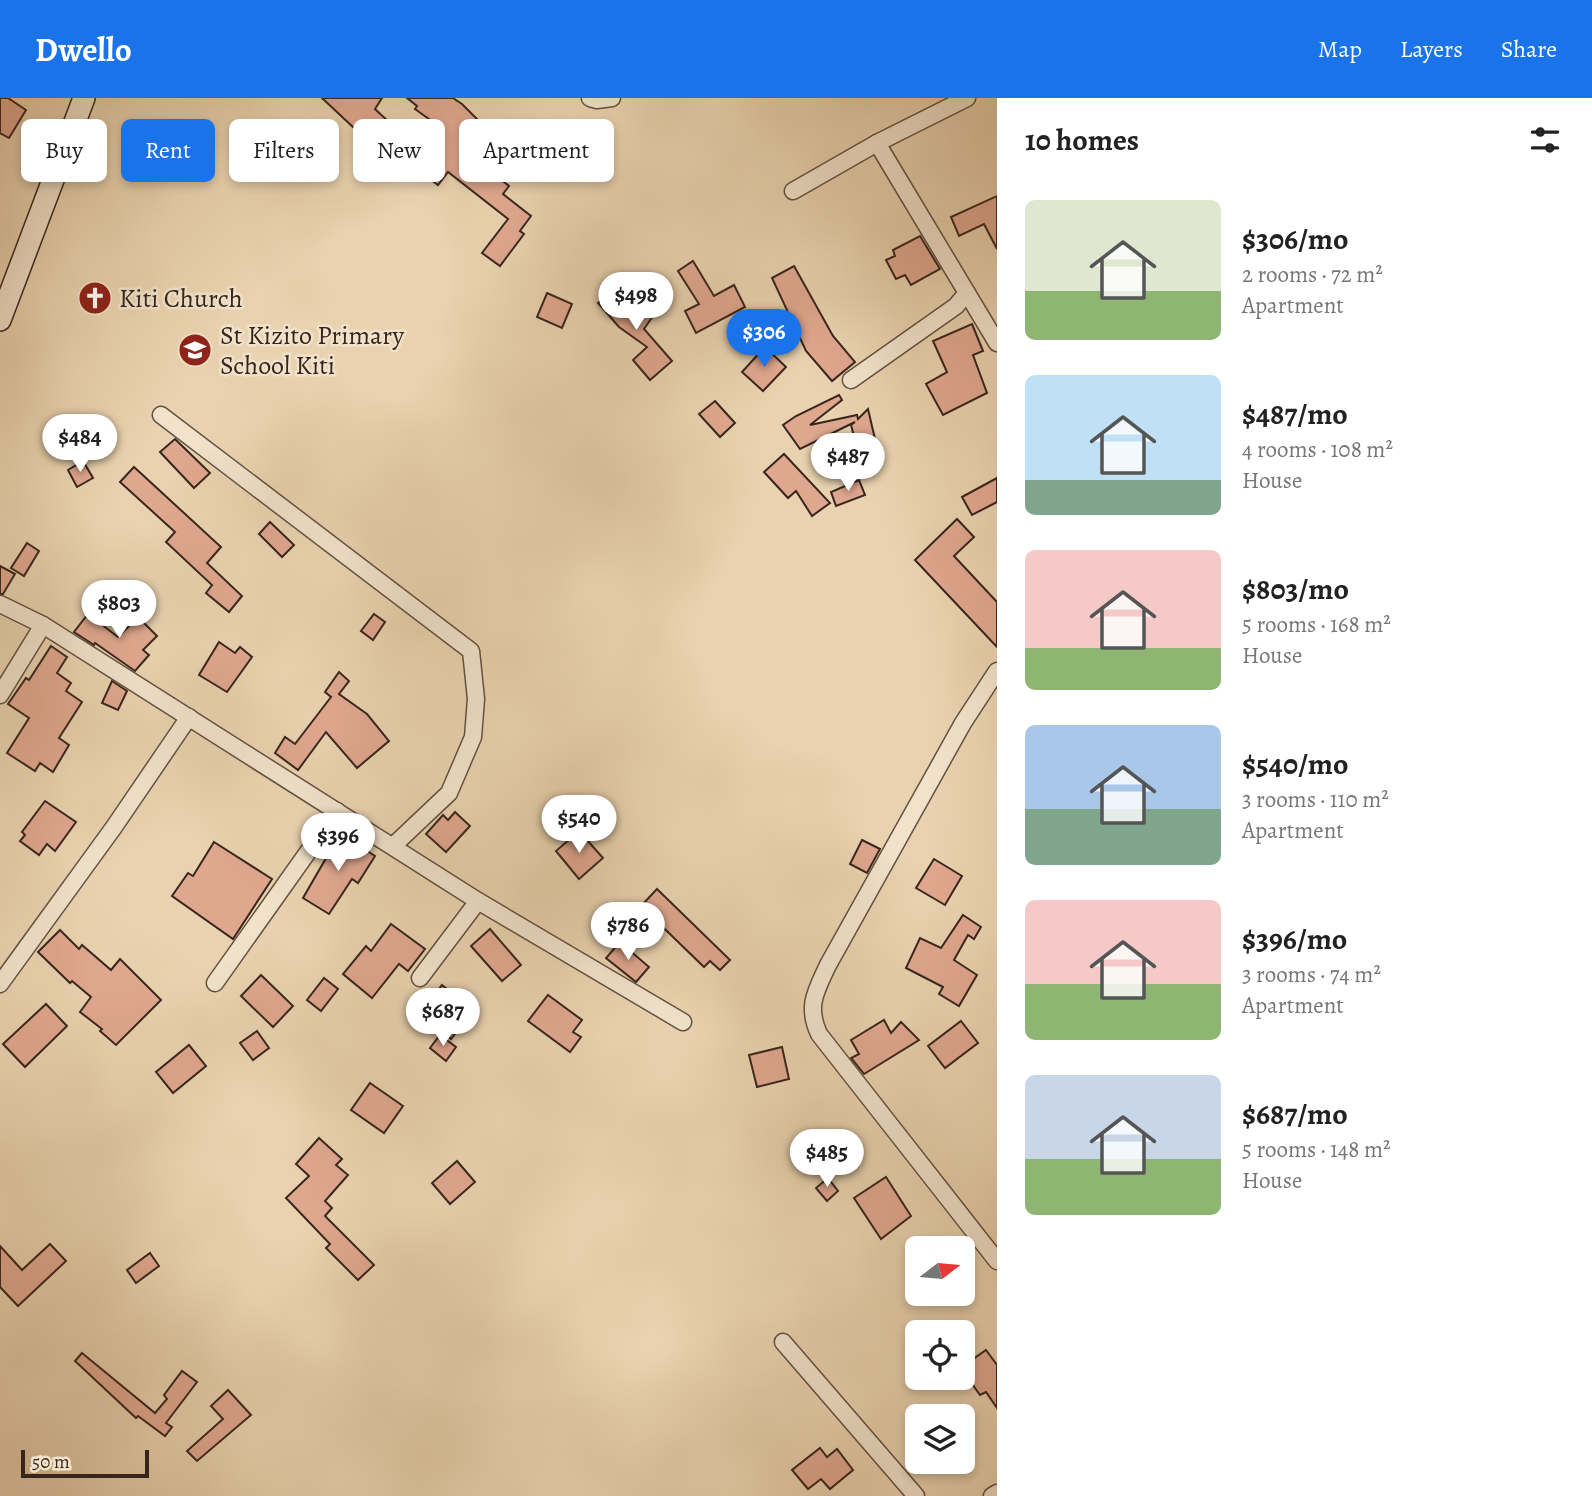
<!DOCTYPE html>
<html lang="en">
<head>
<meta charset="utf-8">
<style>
	body { margin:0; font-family:Alegreya,serif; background:#f6f6f6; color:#222; height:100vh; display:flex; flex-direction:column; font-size:26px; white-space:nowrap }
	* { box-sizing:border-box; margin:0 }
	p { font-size:23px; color:#767676 }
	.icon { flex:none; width:38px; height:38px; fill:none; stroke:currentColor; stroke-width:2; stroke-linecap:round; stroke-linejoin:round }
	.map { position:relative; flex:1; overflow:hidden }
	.panel { display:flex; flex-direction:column; background:#fff; width:595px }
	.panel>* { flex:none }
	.banner { position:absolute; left:21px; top:21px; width:665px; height:63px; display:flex; gap:14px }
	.needle { width:46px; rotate:74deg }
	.controls { position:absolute; left:905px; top:1138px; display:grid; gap:14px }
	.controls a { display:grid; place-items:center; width:70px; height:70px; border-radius:10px; background:#fff; box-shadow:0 4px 10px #0003; font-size:35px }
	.scale { position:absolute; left:21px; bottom:18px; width:128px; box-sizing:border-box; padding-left:7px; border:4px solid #38261d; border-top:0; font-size:19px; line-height:24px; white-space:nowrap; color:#38261d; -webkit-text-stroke:5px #f1e2cb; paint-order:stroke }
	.price { position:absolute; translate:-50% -60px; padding:0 16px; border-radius:24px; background:#fff; color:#222; font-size:23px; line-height:46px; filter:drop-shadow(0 2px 4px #0008) }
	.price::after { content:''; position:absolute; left:50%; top:42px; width:21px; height:16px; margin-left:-10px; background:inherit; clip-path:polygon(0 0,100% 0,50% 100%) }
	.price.current { background:#1a73e8; color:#fff }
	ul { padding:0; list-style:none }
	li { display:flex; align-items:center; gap:21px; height:175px; padding:0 28px }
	li span { display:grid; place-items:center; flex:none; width:196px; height:140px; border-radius:10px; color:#555 }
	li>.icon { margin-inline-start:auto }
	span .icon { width:84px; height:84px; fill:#fffc; stroke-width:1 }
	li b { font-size:30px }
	h2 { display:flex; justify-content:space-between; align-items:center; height:84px; padding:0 28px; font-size:30px }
	.chip { padding:0 24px; border-radius:10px; background:#fff; box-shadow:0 4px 10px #0003; font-size:24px; line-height:63px }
	.chip.current { background:#1a73e8; color:#fff }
	header { display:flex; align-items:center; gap:42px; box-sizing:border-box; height:98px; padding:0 35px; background:#1a73e8; color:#fff }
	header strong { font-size:33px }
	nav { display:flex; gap:38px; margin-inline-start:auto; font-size:24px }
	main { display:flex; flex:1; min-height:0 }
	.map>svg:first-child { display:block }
	.building { fill:#e0a78f; stroke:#38261d; stroke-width:2 }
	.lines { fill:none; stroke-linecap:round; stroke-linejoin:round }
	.street-casing { stroke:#645142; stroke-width:19 }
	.secondary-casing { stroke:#38261d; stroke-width:24 }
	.street { stroke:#f1e2cb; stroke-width:16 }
	.secondary { stroke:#f1e2cb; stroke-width:21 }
	.labels { text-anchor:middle; stroke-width:5; stroke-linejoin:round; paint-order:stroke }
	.poi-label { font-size:26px; fill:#38261d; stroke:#f1e2cb; text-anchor:start }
</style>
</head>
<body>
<header>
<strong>Dwello</strong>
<nav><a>Map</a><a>Layers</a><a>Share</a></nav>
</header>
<main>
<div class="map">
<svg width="997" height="1398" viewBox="0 0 997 1398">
	<rect width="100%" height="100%" fill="#e9d2af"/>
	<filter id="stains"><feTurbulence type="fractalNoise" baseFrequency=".00286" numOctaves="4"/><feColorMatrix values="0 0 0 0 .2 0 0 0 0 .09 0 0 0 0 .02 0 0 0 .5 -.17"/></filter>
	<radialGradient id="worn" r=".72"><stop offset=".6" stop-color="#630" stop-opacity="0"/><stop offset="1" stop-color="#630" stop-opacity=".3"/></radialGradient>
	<g class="building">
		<path d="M0,0H8L26,12L9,40L0,35Z"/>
		<path d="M322,0H382L375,11L389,24L370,45Z"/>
		<path d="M407,0H453L462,6L477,21L472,26L485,42L470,54L502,79L500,81L509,88L503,96L531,118L520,133L524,136L500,168L482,155L508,121L448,74L438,87L405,62L433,24L415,11L417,8Z"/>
		<path d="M997,98V151L984,126L959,138L951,119Z"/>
		<path d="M920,138L940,171L911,187L905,177L896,181L886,162L895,158L893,152Z"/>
		<path d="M693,163L714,198L734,187L745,209L696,235L685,213L699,206L678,173Z"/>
		<path d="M794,168L833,238L855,264L832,283L806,253L772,180Z"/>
		<path d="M615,190L632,208L634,204L653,218L644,231L672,263L650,282L633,262L647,249L619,229L598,205Z"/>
		<path d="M547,195L572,206L562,230L537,219Z"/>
		<path d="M972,226L983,253L973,257L987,295L943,317L926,286L947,274L933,243Z"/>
		<path d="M765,249L786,269L763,293L742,274Z"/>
		<path d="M839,297L842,302L810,327L857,317L858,321L868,311L875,341L856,346L851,327L855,324L800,351L783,327L796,318Z"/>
		<path d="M715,303L735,325L720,339L699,316Z"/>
		<path d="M175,341L210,375L194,390L160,354Z"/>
		<path d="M784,356L830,405L812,418L796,393L788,400L764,374Z"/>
		<path d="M83,363L93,380L77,389L68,372Z"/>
		<path d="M134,369L221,449L207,465L242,498L229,514L206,495L212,487L166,444L175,434L120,384Z"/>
		<path d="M997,380V404L972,417L962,399Z"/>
		<path d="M859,382L865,397L836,408L831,394Z"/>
		<path d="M957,421L974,439L954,458L997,504V549L915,462Z"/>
		<path d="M270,424L294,447L282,459L259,436Z"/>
		<path d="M27,445L39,453L24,478L11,470Z"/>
		<path d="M0,468L15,476L3,496H0Z"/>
		<path d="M88,516L118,539L138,519L157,538L143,552L149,557L135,573L95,545L94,547L74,534Z"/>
		<path d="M374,516L385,524L373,542L361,533Z"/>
		<path d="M219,544L235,555L240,549L252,559L227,594L199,577Z"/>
		<path d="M51,548L67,559L57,575L71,585L66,593L82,604L59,640L69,647L53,674L40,665L35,673L7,655L29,620L8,606L26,580L29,582Z"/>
		<path d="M339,574L349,583L339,596L367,616L389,643L357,670L326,634L298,672L275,655L285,639L295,646L331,599L325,594Z"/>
		<path d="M112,583L127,593L118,612L102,605Z"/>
		<path d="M45,703L76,724L55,753L47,746L39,757L20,743L25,737L22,734Z"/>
		<path d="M455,714L470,728L446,754L426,736L443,717L448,722Z"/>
		<path d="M579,733L603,760L579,781L556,753Z"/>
		<path d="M340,736L375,758L358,785L352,781L329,816L303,800Z"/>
		<path d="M862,742L880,751L867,775L850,766Z"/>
		<path d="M214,744L272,781L233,841L172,798L188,775L193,778Z"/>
		<path d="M934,761L962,778L945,807L916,790Z"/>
		<path d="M657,791L730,862L720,872L710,863L704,869L641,808Z"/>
		<path d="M963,817L981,829L974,841L968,837L954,862L977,877L959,908L939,896L943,889L906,870L920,840L941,850Z"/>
		<path d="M391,826L425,851L408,873L399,866L372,900L343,876L366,848L371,853Z"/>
		<path d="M490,831L521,867L502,883L471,848Z"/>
		<path d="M60,832L79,851L82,847L111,872L120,861L161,902L116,947L100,933L102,931L80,914L91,899L72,883L70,885L38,854Z"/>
		<path d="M620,844L649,869L636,884L606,860Z"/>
		<path d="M261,877L293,908L273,929L241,898Z"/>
		<path d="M324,880L338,891L321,913L307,902Z"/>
		<path d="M442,887L473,912L451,941L420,916Z"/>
		<path d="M548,897L582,922L573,934L581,939L570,954L528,923Z"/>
		<path d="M46,906L67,928L25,969L3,946Z"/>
		<path d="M884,922L891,935L901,924L919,942L864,976L851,960L859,956L851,942Z"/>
		<path d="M961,923L978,945L945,970L928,948Z"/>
		<path d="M257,933L269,950L253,962L240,945Z"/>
		<path d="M440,937L456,949L446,963L430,950Z"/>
		<path d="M189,947L206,968L173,995L156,974Z"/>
		<path d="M782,949L789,981L757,989L749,957Z"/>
		<path d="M370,985L403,1008L384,1035L351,1012Z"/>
		<path d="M319,1040L342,1061L336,1067L348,1077L325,1103L332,1110L325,1118L374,1167L358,1182L326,1150L330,1146L286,1100L309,1078L296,1066Z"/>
		<path d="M457,1063L475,1084L450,1106L432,1085Z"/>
		<path d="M886,1079L911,1118L881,1141L854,1100Z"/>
		<path d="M828,1080L838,1093L827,1103L816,1090Z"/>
		<path d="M50,1146L66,1163L18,1208L0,1189V1148L22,1172Z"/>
		<path d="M150,1155L159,1168L136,1185L127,1172Z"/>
		<path d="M986,1252L997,1267V1310L986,1294L980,1297L962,1272V1269Z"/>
		<path d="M82,1255L155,1315L167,1301L164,1297L182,1273L197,1284L166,1325L172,1329L165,1338L138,1318L136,1320L75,1263Z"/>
		<path d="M228,1292L251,1317L197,1363L187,1353L223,1321L211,1308Z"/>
		<path d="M820,1350L827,1359L837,1351L853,1372L830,1391L821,1381L808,1391L792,1372Z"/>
	</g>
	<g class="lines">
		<defs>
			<g id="street">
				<path d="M590,0L597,2L612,0"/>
				<path d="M877,45L997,245"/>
				<path d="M793,93L877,45L967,0"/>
				<path d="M851,282L956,208L967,195"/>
				<path d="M161,317L471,553L476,601L473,639L449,695L393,748"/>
				<path d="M0,506L43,527L478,803L683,924"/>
				<path d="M997,573L963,625L828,867C816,893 806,908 819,936L997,1163"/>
				<path d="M0,597L43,527"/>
				<path d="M420,880L478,803"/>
				<path d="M215,885L337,713"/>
				<path d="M0,886L114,729L189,619"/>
				<path d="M783,1244L916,1398"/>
				<path d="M992,1398L997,1395"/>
			</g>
			<path id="secondary" d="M0,222L84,0"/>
		</defs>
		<use href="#street" class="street-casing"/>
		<use href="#secondary" class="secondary-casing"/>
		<use href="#street" class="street"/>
		<use href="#secondary" class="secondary"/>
	</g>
	<defs>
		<symbol id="church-disc" viewBox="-11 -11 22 22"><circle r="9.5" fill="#8f2418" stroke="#f1e2cb"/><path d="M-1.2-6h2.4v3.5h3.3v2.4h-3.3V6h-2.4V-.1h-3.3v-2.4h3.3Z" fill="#fff"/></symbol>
		<symbol id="school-disc" viewBox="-11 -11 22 22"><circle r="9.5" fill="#8f2418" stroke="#f1e2cb"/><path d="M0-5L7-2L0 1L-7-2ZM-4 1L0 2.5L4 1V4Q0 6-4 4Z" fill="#fff"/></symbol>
	</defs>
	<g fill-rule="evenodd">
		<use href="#church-disc" x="76" y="181" width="38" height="38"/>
		<use href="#school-disc" x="176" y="233" width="38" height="38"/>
	</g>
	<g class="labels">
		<g class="poi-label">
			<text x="119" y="209">Kiti Church</text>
			<text x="220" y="246">St Kizito Primary<tspan x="220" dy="30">School Kiti</tspan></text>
		</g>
	</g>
	<rect width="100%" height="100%" filter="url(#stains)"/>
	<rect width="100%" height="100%" fill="url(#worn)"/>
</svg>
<div class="controls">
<a><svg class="needle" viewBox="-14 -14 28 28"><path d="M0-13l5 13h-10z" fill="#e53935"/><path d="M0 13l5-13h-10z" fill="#767676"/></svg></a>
<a><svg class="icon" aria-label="locate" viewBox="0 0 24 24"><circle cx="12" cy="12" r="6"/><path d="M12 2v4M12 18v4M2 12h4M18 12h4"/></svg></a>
<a><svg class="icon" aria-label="layers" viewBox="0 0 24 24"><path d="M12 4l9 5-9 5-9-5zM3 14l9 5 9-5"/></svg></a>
</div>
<div class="scale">50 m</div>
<b class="price" style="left:636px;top:234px">$498</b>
<b class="price current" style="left:764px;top:271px">$306</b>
<b class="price" style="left:80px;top:376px">$484</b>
<b class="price" style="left:848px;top:395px">$487</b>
<b class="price" style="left:119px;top:542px">$803</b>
<b class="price" style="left:579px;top:757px">$540</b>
<b class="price" style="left:338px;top:775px">$396</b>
<b class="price" style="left:628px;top:864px">$786</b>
<b class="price" style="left:443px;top:950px">$687</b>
<b class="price" style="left:827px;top:1091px">$485</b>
<div class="banner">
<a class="chip">Buy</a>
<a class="chip current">Rent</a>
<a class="chip">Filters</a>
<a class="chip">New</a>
<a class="chip">Apartment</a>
</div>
</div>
<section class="panel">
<h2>10 homes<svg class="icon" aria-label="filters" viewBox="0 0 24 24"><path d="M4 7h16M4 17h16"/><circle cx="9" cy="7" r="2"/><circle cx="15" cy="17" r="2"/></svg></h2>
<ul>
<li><span style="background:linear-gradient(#dfe7d0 65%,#8fb573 0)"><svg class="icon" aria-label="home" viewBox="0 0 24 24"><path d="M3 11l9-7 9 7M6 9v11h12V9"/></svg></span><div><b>$306/mo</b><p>2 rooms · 72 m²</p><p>Apartment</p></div></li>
<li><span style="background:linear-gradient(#bfe0f5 75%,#7fa58c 0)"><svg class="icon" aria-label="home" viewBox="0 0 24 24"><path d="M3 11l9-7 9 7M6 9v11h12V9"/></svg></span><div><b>$487/mo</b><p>4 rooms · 108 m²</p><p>House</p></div></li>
<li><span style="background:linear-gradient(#f6c9c9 70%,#8fb573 0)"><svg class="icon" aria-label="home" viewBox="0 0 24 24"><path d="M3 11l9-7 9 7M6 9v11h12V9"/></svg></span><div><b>$803/mo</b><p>5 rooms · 168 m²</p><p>House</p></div></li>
<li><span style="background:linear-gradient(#a9c7e8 60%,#7fa58c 0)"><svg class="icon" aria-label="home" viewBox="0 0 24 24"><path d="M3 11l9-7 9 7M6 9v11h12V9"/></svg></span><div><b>$540/mo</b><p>3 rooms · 110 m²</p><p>Apartment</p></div></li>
<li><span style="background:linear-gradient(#f6c9c9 60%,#8fb573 0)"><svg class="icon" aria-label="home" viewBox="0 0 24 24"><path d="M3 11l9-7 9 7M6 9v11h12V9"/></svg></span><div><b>$396/mo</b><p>3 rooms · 74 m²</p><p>Apartment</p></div></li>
<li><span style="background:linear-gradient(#c9d6e8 60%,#8fb573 0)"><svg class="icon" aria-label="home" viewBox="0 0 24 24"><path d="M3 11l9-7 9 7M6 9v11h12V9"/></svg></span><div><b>$687/mo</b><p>5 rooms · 148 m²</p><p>House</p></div></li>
</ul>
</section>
</main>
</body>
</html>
